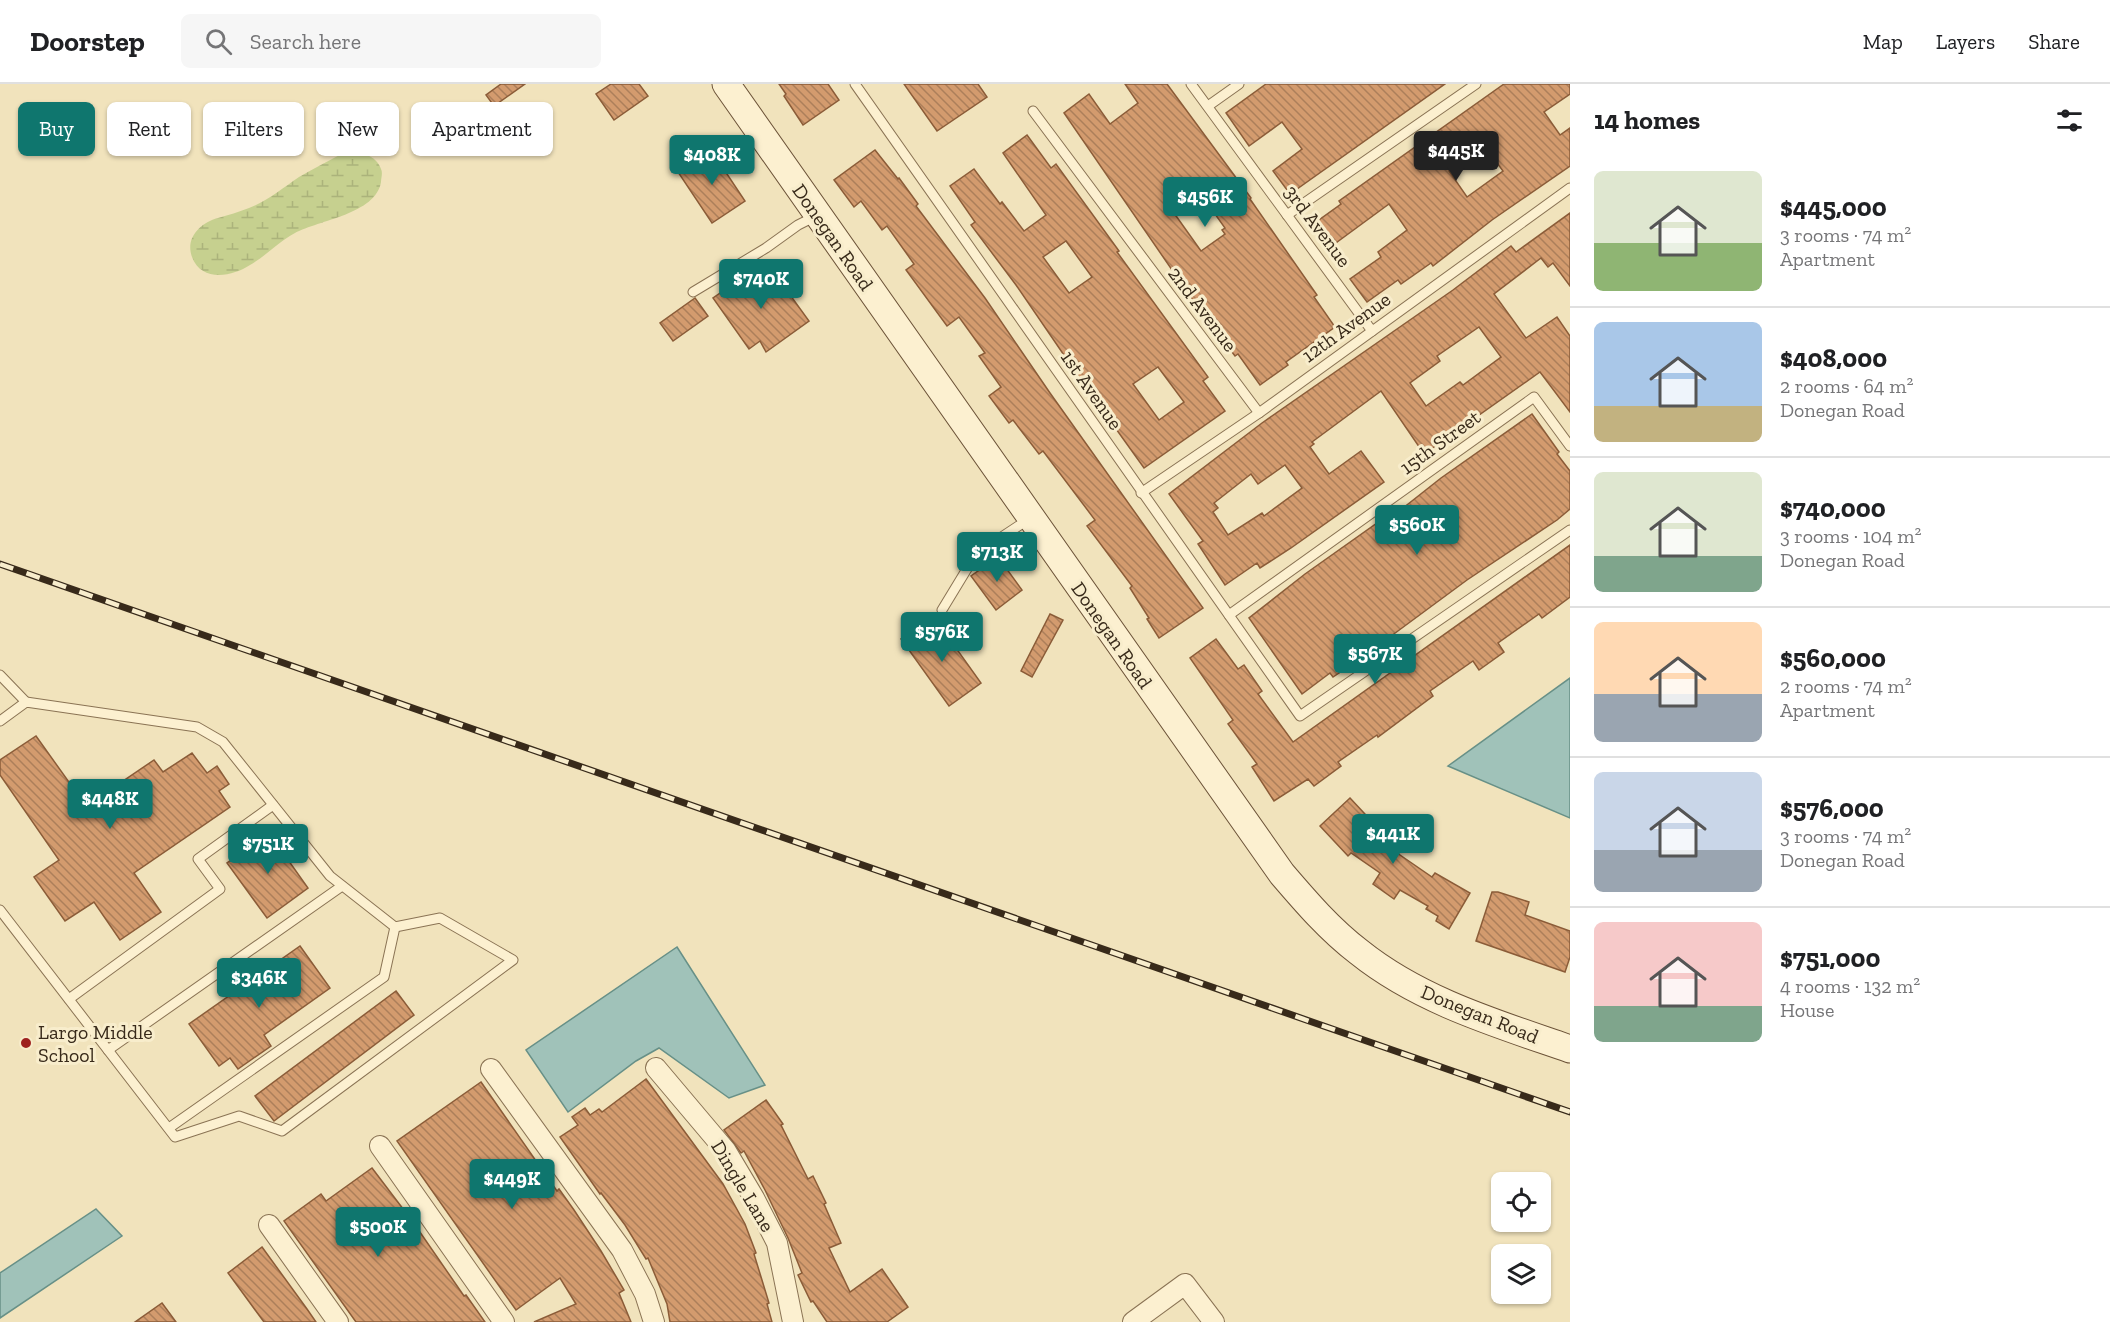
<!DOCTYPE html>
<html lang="en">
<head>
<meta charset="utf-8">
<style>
	body { margin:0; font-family:"Zilla Slab",serif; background:#f6f6f6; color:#202124; height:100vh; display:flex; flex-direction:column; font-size:22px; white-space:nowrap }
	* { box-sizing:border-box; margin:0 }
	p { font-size:20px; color:#757577 }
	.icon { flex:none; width:33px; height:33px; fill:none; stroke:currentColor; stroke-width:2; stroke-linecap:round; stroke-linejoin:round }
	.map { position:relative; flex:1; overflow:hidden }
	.drawer { display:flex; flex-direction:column; background:#fff; width:540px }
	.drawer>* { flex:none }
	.guide { position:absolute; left:18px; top:18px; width:570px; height:54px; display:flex; gap:12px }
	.tools { position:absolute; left:1491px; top:1088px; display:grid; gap:12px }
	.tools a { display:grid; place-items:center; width:60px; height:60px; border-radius:9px; background:#fff; box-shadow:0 2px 4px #0004; font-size:30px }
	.price { position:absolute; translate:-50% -51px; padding:0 14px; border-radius:6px; background:#0f766e; color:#fff; font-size:20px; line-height:39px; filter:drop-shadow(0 2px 3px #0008) }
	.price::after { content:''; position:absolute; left:50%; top:36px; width:18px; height:14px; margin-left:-9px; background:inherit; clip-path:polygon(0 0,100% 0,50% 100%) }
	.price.current { background:#222; color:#fff }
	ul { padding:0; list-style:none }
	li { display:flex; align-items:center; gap:18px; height:150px; padding:0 24px }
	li+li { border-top:2px solid #e0e0e0 }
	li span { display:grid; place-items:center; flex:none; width:168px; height:120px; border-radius:9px; color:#555 }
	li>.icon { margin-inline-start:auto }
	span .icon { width:72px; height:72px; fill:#fffc; stroke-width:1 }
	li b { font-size:26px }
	h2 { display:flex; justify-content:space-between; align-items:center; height:72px; padding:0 24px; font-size:26px }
	.tag { padding:0 21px; border-radius:9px; background:#fff; box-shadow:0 2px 4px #0004; font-size:21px; line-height:54px }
	.tag.current { background:#0f766e; color:#fff }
	header { display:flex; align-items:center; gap:36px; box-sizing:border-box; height:84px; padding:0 30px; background:#fff; border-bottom:2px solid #e0e0e0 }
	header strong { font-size:28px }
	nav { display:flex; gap:33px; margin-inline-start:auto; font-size:21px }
	.search { width:420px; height:54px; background:#f6f6f6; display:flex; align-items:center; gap:15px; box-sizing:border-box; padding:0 21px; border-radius:9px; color:#757577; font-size:22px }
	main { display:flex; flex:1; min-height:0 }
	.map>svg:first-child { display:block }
	.wetland { fill:url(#wetland-marsh) }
	.water { fill:#a0c2b9; stroke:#679087; stroke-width:1.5 }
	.building { fill:url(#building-back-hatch); stroke:#8b5c38; stroke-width:1.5; fill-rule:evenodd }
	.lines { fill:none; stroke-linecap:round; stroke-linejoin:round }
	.lane-casing { stroke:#8a7354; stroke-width:11 }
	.street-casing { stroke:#8a7354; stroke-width:22 }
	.secondary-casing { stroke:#6c5338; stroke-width:29 }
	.lane { stroke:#fcf0d0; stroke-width:9 }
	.street { stroke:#fcf0d0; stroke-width:20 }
	.secondary { stroke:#fcf0d0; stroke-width:27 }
	.rail-casing { stroke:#382a1a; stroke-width:7 }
	.rail { stroke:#f8edcc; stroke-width:4.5; stroke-dasharray:14; stroke-linecap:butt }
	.poi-dot { fill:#9e221f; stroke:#f8edcc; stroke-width:2 }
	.labels { text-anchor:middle; stroke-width:6; stroke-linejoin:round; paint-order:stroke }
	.street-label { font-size:20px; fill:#382a1a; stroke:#f8edcc }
	.poi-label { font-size:20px; fill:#382a1a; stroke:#f8edcc; text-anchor:start }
</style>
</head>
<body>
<header>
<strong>Doorstep</strong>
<div class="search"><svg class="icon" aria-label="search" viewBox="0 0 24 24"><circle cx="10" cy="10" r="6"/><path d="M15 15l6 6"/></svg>Search here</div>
<nav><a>Map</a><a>Layers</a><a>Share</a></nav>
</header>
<main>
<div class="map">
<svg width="1570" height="1238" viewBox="0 0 1570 1238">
	<defs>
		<pattern id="wetland-marsh" width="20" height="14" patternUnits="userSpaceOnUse" patternTransform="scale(1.5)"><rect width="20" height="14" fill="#c6d08f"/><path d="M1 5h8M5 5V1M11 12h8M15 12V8" fill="none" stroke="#abb37b"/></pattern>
		<pattern id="building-back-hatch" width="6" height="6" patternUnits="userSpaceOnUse" patternTransform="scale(1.5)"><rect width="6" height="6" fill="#d39b6e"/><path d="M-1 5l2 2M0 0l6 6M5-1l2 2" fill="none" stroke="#ac7f5a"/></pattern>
	</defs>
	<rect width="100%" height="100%" fill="#f1e3bc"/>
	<path class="wetland" d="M347,67C360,69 376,70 381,85C383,89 381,94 381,98C376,130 319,136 295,149C278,158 266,172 250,181C232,193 201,198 192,173C185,154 200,139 218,134C228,131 239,128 249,124C267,117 283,104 299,93C314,84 331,76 347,67Z"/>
	<g class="water">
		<path d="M1570,594V734L1448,682Z"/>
		<path d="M677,863L765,1001L729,1014L659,964L636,977L568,1028L526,966Z"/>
		<path d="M96,1125L122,1152L0,1234V1189Z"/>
	</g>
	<g class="building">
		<path d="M501,0H525L494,22L486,11Z"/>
		<path d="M611,0H639L648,12L614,36L596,10Z"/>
		<path d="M779,0H828L839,16L803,41L784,12L786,10Z"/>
		<path d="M904,0H978L987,13L937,47Z"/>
		<path d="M1125,0H1167L1251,114L1250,115L1317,211L1314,213L1335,243L1286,278L1288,281L1260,301L1238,270L1235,272L1213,243L1212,244L1064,29L1089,10L1110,40L1138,19ZM1198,106L1225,144L1222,146L1225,150L1201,167L1174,129L1176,127L1173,123Z"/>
		<path d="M1266,0H1445L1290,110L1273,87L1302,65L1282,38L1249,62L1226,29Z"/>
		<path d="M1504,0H1570V10L1544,28L1560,51L1570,44V82L1492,136L1433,182L1431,179L1401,200L1398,196L1367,218L1350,195L1381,173L1378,168L1407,146L1389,120L1329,164L1312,141L1341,120L1339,117ZM1484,61L1503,87L1467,113L1449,87Z"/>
		<path d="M1027,51L1051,84L1056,80L1119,167L1117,168L1208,293L1203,297L1225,327L1144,384L1081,296L1016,201L971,141L975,138L950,102L974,85L1000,120L1002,118L1024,147L1046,131L1003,69ZM1066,157L1092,193L1069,209L1043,173ZM1158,283L1184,318L1159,336L1133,300Z"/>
		<path d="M711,66L745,117L712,139L678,88Z"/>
		<path d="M875,66L898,95L899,94L918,120L916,122L985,214L1050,309L1203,524L1159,554L1147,535L1149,534L1130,504L1132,502L1087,442L1095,436L1043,367L1039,370L1013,336L1009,339L989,312L1001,303L979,272L985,269L959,233L947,242L906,186L914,180L887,142L882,146L861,117L854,123L834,96Z"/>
		<path d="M1570,129V202L1553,179L1548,183L1541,174L1494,210L1526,254L1557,233L1570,252V328L1540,288L1424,370L1381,307L1312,358L1314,360L1310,363L1329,390L1361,367L1384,398L1291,464L1260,484L1257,479L1225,501L1198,460L1203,457L1169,410L1262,339L1453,206L1511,162L1516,168ZM1479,243L1501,273L1463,301L1460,298L1426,322L1410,299L1440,277L1437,272ZM1285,381L1302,404L1264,432L1262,429L1228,451L1213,428L1218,424L1214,419L1251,390L1258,400Z"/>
		<path d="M761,181L775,200L780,197L809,237L766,268L760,257L749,265L713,214Z"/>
		<path d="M695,214L708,232L673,257L660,239Z"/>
		<path d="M1532,330L1559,368L1557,370L1570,387V425L1557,436L1467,496L1360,575L1333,593L1330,589L1302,610L1249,534L1305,490L1401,422L1403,424L1441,394Z"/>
		<path d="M1570,461V513L1542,534L1539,530L1498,559L1504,568L1479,586L1473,577L1430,607L1433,612L1378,653L1377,651L1338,678L1341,682L1314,702L1308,695L1274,717L1252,683L1257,680L1228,640L1233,636L1190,574L1216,555L1238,585L1244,581L1262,607L1258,610L1293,658Z"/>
		<path d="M998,473L1022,506L996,526L971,492Z"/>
		<path d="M1050,530L1063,536L1032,593L1021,587Z"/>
		<path d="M922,540L930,551L941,543L981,599L949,622L901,555Z"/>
		<path d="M36,652L86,722L154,676L163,688L192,669L207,689L217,682L229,700L219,707L230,723L134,789L161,828L120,856L94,818L65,837L34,793L59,776L0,691V676Z"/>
		<path d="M1350,714L1378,744L1371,751L1432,793L1435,789L1470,809L1449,845L1436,837L1438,832L1426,825L1428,822L1400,806L1394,815L1373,800L1380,789L1351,769L1348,772L1320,742Z"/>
		<path d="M269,749L308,804L267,834L227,779Z"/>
		<path d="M1492,808H1498L1529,818L1525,831L1570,847V873L1565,888L1476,857Z"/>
		<path d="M300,862L330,904L264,951L271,962L238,985L230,974L219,982L189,940Z"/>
		<path d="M396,907L414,931L274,1037L255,1012Z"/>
		<path d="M646,995L723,1100L745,1140L756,1169L754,1170L769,1219L767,1220L772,1238H670L667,1220L648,1174L646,1175L625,1141L601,1109L600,1110L560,1053L578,1041L572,1033L585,1024L590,1031L599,1025L602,1028Z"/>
		<path d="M481,998L557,1107L559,1105L574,1126L601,1167L624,1206L619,1209L631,1238H534L576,1220L560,1194L516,1226L397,1057Z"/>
		<path d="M766,1016L783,1040L781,1041L808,1095L813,1092L826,1119L824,1120L841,1159L829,1164L850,1208L882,1185L908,1223L887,1238H827L813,1217L811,1218L798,1191L802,1189L788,1154L765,1106L744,1067L741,1069L724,1046Z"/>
		<path d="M372,1084L413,1138L464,1212L466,1211L485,1238H356L284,1137L321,1110L326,1117Z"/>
		<path d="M262,1163L307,1225L316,1238H264L228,1189Z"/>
		<path d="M162,1219L176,1238H135Z"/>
	</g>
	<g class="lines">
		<defs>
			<g id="lane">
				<path d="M855,0L1300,632L1570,446"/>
				<path d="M1191,0L1372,247"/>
				<path d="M1208,22L1239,0"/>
				<path d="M1033,27L1259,329"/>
				<path d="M1287,131L1476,0"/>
				<path d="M693,208L766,164L798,141L816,132"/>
				<path d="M1141,409L1259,329L1570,104"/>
				<path d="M942,526L976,470L1029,435"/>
				<path d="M1229,531L1534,313L1570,362"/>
				<path d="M0,591L26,618"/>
				<path d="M0,637L26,618L197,643L223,658L330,792L395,843L440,834L513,876L282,1047L239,1032L175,1053L0,826"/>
				<path d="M69,915L220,805L198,775L273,721"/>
				<path d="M108,966L342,802"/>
				<path d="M169,1044L384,893L395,843"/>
			</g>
			<g id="street">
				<path d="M656,984L726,1067L754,1114L777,1159L793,1238"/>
				<path d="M491,985L622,1166L645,1210L654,1238"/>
				<path d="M380,1062L504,1238"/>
				<path d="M269,1141L338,1238"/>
				<path d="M1133,1238L1185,1200L1214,1238"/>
			</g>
			<path id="secondary" d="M726,0L1282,790C1306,818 1330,846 1359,868C1420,917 1498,940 1570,965"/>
		</defs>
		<use href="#lane" class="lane-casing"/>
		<use href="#street" class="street-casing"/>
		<use href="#secondary" class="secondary-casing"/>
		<use href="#lane" class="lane"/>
		<use href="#street" class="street"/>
		<use href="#secondary" class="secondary"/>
		<defs>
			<path id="rail" d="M0,480L1570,1028"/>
		</defs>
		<use href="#rail" class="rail-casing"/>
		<use href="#rail" class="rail"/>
	</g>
	<circle class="poi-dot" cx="26" cy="959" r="6"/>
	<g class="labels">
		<g class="street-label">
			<text transform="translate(1318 142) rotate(53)" y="7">3rd Avenue</text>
			<text transform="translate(833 153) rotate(55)" y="7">Donegan Road</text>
			<text transform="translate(1203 225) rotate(53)" y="7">2nd Avenue</text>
			<text transform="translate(1346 243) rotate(-36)" y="7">12th Avenue</text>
			<text transform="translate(1092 306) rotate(55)" y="7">1st Avenue</text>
			<text transform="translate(1440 358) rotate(-36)" y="7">15th Street</text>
			<text transform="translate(1112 551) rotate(55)" y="7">Donegan Road</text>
			<text transform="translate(1480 930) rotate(22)" y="7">Donegan Road</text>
			<text transform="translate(743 1102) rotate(59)" y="7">Dingle Lane</text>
		</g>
		<g class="poi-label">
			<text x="38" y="955">Largo Middle<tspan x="38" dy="23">School</tspan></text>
		</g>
	</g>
</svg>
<div class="tools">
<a><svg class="icon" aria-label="locate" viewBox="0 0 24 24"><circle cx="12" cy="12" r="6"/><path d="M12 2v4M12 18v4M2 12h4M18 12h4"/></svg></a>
<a><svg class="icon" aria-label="layers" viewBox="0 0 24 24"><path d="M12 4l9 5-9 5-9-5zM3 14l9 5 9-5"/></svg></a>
</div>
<b class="price current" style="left:1456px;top:98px">$445K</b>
<b class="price" style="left:712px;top:102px">$408K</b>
<b class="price" style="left:1205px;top:144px">$456K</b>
<b class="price" style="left:761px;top:226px">$740K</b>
<b class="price" style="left:1417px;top:472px">$560K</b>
<b class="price" style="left:997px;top:499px">$713K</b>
<b class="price" style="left:942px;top:579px">$576K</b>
<b class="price" style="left:1375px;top:601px">$567K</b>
<b class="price" style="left:110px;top:746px">$448K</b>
<b class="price" style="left:1393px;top:781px">$441K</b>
<b class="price" style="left:268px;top:791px">$751K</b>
<b class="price" style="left:259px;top:925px">$346K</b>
<b class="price" style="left:512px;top:1126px">$449K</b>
<b class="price" style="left:378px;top:1174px">$500K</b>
<div class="guide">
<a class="tag current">Buy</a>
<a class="tag">Rent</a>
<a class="tag">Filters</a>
<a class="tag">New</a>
<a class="tag">Apartment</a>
</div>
</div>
<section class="drawer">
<h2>14 homes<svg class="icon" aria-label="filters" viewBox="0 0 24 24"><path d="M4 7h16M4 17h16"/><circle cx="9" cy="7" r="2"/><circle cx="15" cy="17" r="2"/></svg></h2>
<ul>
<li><span style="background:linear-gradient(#dfe7d0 60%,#8fb573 0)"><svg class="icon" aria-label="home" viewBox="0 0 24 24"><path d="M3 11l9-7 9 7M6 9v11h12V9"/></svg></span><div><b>$445,000</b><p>3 rooms · 74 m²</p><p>Apartment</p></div></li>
<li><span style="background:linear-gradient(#a9c7e8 70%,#c2b280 0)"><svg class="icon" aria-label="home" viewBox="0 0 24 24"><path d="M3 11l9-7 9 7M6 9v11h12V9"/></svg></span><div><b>$408,000</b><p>2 rooms · 64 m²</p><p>Donegan Road</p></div></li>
<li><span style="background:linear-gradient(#dfe7d0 70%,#7fa58c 0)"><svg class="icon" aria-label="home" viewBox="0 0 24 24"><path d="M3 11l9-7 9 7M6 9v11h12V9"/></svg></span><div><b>$740,000</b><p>3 rooms · 104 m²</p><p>Donegan Road</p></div></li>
<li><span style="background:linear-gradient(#ffd9b3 60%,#9aa5b1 0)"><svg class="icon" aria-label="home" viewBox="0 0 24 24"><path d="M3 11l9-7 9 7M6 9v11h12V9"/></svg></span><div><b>$560,000</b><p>2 rooms · 74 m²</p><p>Apartment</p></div></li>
<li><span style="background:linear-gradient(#c9d6e8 65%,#9aa5b1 0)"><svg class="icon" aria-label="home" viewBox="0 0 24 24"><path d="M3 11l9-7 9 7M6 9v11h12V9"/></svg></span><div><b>$576,000</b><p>3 rooms · 74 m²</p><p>Donegan Road</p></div></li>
<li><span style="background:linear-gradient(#f6c9c9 70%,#7fa58c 0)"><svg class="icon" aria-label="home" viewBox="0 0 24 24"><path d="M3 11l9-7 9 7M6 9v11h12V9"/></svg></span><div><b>$751,000</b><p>4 rooms · 132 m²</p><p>House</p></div></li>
</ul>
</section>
</main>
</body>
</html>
